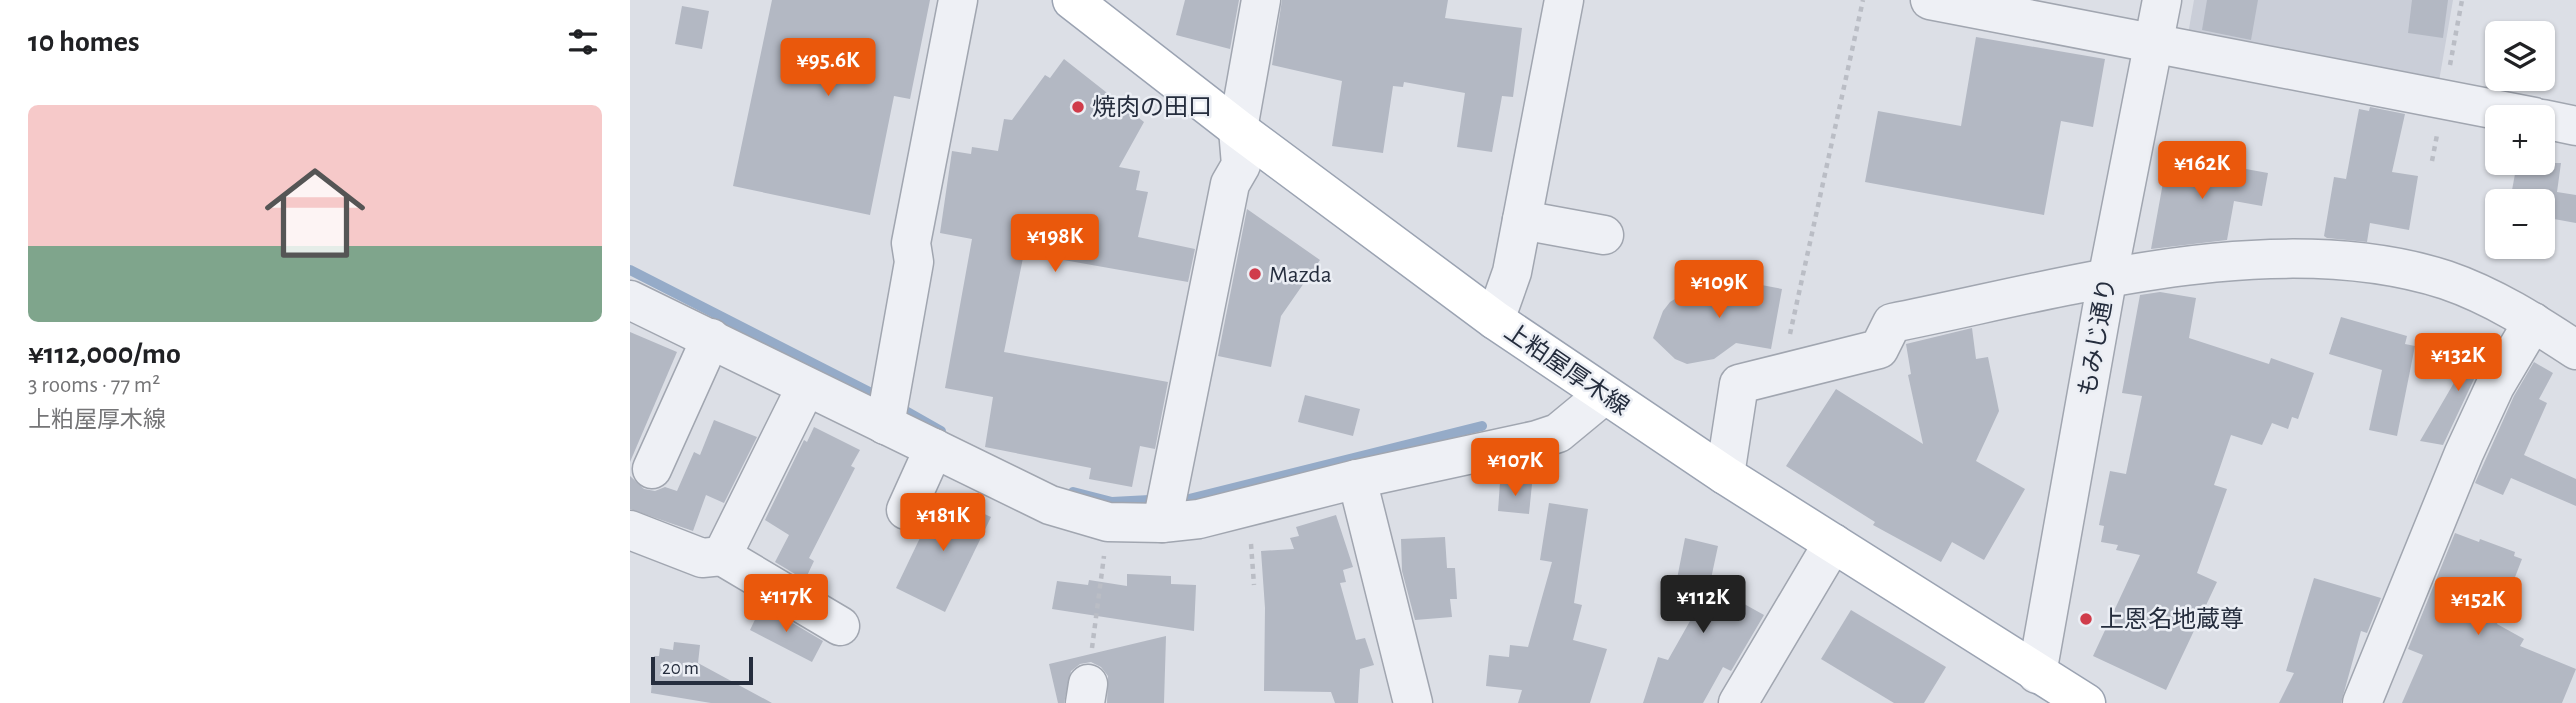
<!DOCTYPE html>
<html lang="en">
<head>
<meta charset="utf-8">
<style>
	body { margin:0; font-family:"Alegreya Sans","Noto Sans JP",sans-serif; background:#f6f6f6; color:#202124; height:100vh; display:flex; flex-direction:column; font-size:26px; white-space:nowrap }
	* { box-sizing:border-box; margin:0 }
	p { font-size:23px; color:#757577 }
	.icon { flex:none; width:38px; height:38px; fill:none; stroke:currentColor; stroke-width:2; stroke-linecap:round; stroke-linejoin:round }
	.map { position:relative; flex:1; overflow:hidden }
	.drawer { display:flex; flex-direction:column; background:#fff; width:630px }
	.drawer>* { flex:none }
	.tools { position:absolute; left:1855px; top:21px; display:grid; gap:14px }
	.tools a { display:grid; place-items:center; width:70px; height:70px; border-radius:10px; background:#fff; box-shadow:0 2px 5px #0004; font-size:35px }
	.scale { position:absolute; left:21px; bottom:18px; width:102px; box-sizing:border-box; padding-left:7px; border:4px solid #252d3d; border-top:0; font-size:19px; line-height:24px; white-space:nowrap; color:#252d3d; -webkit-text-stroke:5px #ebeef4; paint-order:stroke }
	.price { position:absolute; translate:-50% -60px; padding:0 16px; border-radius:7px; background:#ea580c; color:#fff; font-size:23px; line-height:46px; filter:drop-shadow(0 2px 4px #0008) }
	.price::after { content:''; position:absolute; left:50%; top:42px; width:21px; height:16px; margin-left:-10px; background:inherit; clip-path:polygon(0 0,100% 0,50% 100%) }
	.price.active { background:#222; color:#fff }
	ul { padding:0; list-style:none }
	li { display:grid; align-content:center; gap:14px; height:371px; padding:0 28px }
	li span { display:grid; place-items:center; height:217px; border-radius:10px; color:#555 }
	li>.icon { margin-inline-start:auto }
	span .icon { width:126px; height:126px; fill:#fffc; stroke-width:1 }
	li b { font-size:30px }
	h2 { display:flex; justify-content:space-between; align-items:center; height:84px; padding:0 28px; font-size:30px }
	main { display:flex; flex:1; min-height:0 }
	.map>svg:first-child { display:block }
	.built { fill:#caced8 }
	.lines { fill:none; stroke-linecap:round; stroke-linejoin:round }
	.stream { stroke:#95abc8; stroke-width:10 }
	.building { fill:#b3b8c3 }
	.minor-casing { stroke:#a1a6b0; stroke-width:41 }
	.major-casing { stroke:#9ba3b2; stroke-width:41 }
	.path { stroke:#babdc5; stroke-width:4.5; stroke-dasharray:5 5; stroke-linecap:butt }
	.minor { stroke:#eef0f5; stroke-width:38 }
	.major { stroke:#fff; stroke-width:38 }
	.poi-dot { fill:#d03c4b; stroke:#ebeef4; stroke-width:2.5 }
	.labels { text-anchor:middle; stroke-width:5; stroke-linejoin:round; paint-order:stroke }
	.poi-label { font-size:24px; fill:#252d3d; stroke:#ebeef4; text-anchor:start }
	.street-label { font-size:24px; fill:#252d3d; stroke:#ebeef4 }
</style>
</head>
<body>
<main>
<section class="drawer">
<h2>10 homes<svg class="icon" aria-label="filters" viewBox="0 0 24 24"><path d="M4 7h16M4 17h16"/><circle cx="9" cy="7" r="2"/><circle cx="15" cy="17" r="2"/></svg></h2>
<ul>
<li><span style="background:linear-gradient(#f6c9c9 65%,#7fa58c 0)"><svg class="icon" aria-label="home" viewBox="0 0 24 24"><path d="M3 11l9-7 9 7M6 9v11h12V9"/></svg></span><div><b>¥112,000/mo</b><p>3 rooms · 77 m²</p><p>上粕屋厚木線</p></div></li>
</ul>
</section>
<div class="map">
<svg width="1946" height="703" viewBox="0 0 1946 703">
	<rect width="100%" height="100%" fill="#dcdfe6"/>
	<path class="built" d="M1564,0H1823L1808,87L1557,40Z"/>
	<g class="lines">
		<g class="stream">
			<path d="M0,270L249,397"/>
			<path d="M274,410L311,431"/>
			<path d="M443,492L482,502L520,500"/>
			<path d="M555,500L852,426"/>
		</g>
	</g>
	<g class="building">
		<path d="M142,0H300L280,99L264,96L240,215L103,186Z"/>
		<path d="M555,0H609L600,49L546,35Z"/>
		<path d="M652,0H818L815,18L892,28L883,97L872,96L862,152L827,147L835,93L774,82L773,87L763,86L753,153L702,146L712,81L642,65Z"/>
		<path d="M1577,0H1628L1621,40L1572,30Z"/>
		<path d="M1782,0H1818L1813,38L1778,33Z"/>
		<path d="M52,6L79,11L72,49L45,44Z"/>
		<path d="M1346,37L1475,59L1463,127L1431,121L1414,215L1235,182L1248,111L1331,126Z"/>
		<path d="M434,59L514,122L489,167L510,171L506,190L518,192L508,237L565,249L558,282L394,253L374,352L538,382L525,449L510,446L502,487L459,479L461,468L355,447L363,397L315,388L342,239L310,233L322,151L341,154L342,147L368,151L374,119L382,120L415,75L420,78Z"/>
		<path d="M1740,107L1775,114L1762,172L1788,176L1779,230L1740,223L1737,242L1697,238L1694,236L1704,177L1716,179L1729,109L1739,111Z"/>
		<path d="M1538,155L1638,173L1632,206L1604,201L1597,240L1521,249Z"/>
		<path d="M1887,163H1931L1927,192L1946,195V223L1913,217V201H1880Z"/>
		<path d="M617,209L690,260L651,316L641,367L588,356Z"/>
		<path d="M1079,275L1152,289L1141,349L1106,343L1084,359L1057,364L1045,359L1023,338L1033,311L1040,302L1053,294L1077,290Z"/>
		<path d="M1530,292L1566,298L1559,338L1639,364L1641,358L1684,373L1668,419L1662,417L1658,429L1642,423L1632,445L1601,435L1584,485L1597,489L1567,573L1587,582L1536,690L1463,656L1510,555L1486,550L1488,545L1471,542L1474,526L1469,525L1480,471L1496,474L1512,396L1492,393L1510,295Z"/>
		<path d="M1711,317L1777,336L1775,344L1785,346L1767,436L1739,430L1752,370L1699,354Z"/>
		<path d="M1342,328L1346,359L1358,357L1369,411L1346,461L1395,489L1354,560L1322,542L1311,562L1243,525L1245,522L1156,466L1206,389L1293,444L1278,375L1281,374L1276,344Z"/>
		<path d="M0,332L47,352L0,462Z"/>
		<path d="M1853,333L1867,341L1845,377L1813,445L1790,441Z"/>
		<path d="M1904,362L1923,373L1909,399L1917,403L1894,455L1946,479V506L1881,478L1873,495L1845,483L1884,396Z"/>
		<path d="M675,395L730,409L723,436L668,422Z"/>
		<path d="M84,420L127,437L94,503L76,495L63,531L0,509V476L14,489L25,491L35,487L47,491L64,452L70,455Z"/>
		<path d="M184,427L230,450L221,466L225,468L179,558L184,561L175,580L145,562L159,535L135,520L174,440L177,442Z"/>
		<path d="M870,482L902,484L899,514L868,511Z"/>
		<path d="M311,494L361,517L315,612L266,588Z"/>
		<path d="M919,503L958,509L944,603L952,605L943,640L977,649L960,703H888L892,690L856,686L859,655L879,657L880,645L898,647L922,562L910,560Z"/>
		<path d="M706,515L723,567L713,570L716,582L710,583L726,640L735,638L744,665L730,669L728,703H705L701,692L634,691L635,608L631,551L664,549L660,538L669,536L666,527Z"/>
		<path d="M1825,533L1849,542L1850,539L1885,552L1884,556L1892,559L1867,624L1894,639L1890,646L1946,669L1932,703H1772L1793,655L1778,649Z"/>
		<path d="M815,537L817,568H825L827,599H820L822,617L785,620L772,571L771,539Z"/>
		<path d="M1055,538L1088,546L1079,588L1080,585L1134,615L1101,671L1093,667L1073,703H1013L1028,657L1038,660L1077,591L1046,584Z"/>
		<path d="M497,574L541,576V584L566,585L564,631L422,609L427,581L458,585L459,580L497,586Z"/>
		<path d="M1684,578L1751,598L1737,633L1731,631L1711,703H1649L1664,673L1656,671Z"/>
		<path d="M132,605L193,641L182,662L120,630Z"/>
		<path d="M1221,610L1316,667L1294,703H1264L1191,659Z"/>
		<path d="M536,636L534,703H477L478,676L471,667L461,662L450,664L441,671L434,703H428L419,664Z"/>
		<path d="M44,642L70,645L68,663L142,703H81L21,693L24,656H29L30,648L43,650Z"/>
	</g>
	<g class="lines">
		<defs>
			<g id="minor">
				<path d="M1300,0L1904,117"/>
				<path d="M1913,119L1946,126"/>
				<path d="M892,220L974,235"/>
				<path d="M0,300L420,505L478,522L532,523L569,519L727,479L907,440L928,433L974,395"/>
				<path d="M865,320L882,272L934,0"/>
				<path d="M255,425L284,262L281,243L328,0"/>
				<path d="M22,469L81,338"/>
				<path d="M1095,475L1109,384L1249,349L1262,323C1433,289 1644,225 1816,280C1863,296 1905,323 1946,350"/>
				<path d="M727,479L783,703"/>
				<path d="M276,510L304,448"/>
				<path d="M532,523L600,184L611,165L608,129L631,0"/>
				<path d="M0,530L72,558L92,556L210,626"/>
				<path d="M92,556L176,387"/>
				<path d="M1407,674L1477,280L1532,0"/>
				<path d="M455,703L458,684"/>
				<path d="M1108,703L1203,543"/>
				<path d="M1732,703L1834,453L1865,386L1903,322"/>
			</g>
			<path id="major" d="M442,0L608,129L865,320L1095,475L1456,703"/>
		</defs>
		<use href="#minor" class="minor-casing"/>
		<use href="#major" class="major-casing"/>
		<g class="path">
			<path d="M1820,65L1832,0"/>
			<path d="M1802,161L1807,135"/>
			<path d="M1160,334L1233,0"/>
			<path d="M621,544L624,585"/>
			<path d="M462,648L474,556"/>
		</g>
		<use href="#minor" class="minor"/>
		<use href="#major" class="major"/>
	</g>
	<g class="poi-dot">
		<circle cx="448" cy="107" r="7"/>
		<circle cx="625" cy="274" r="7"/>
		<circle cx="1456" cy="619" r="7"/>
	</g>
	<g class="labels">
		<g class="poi-label">
			<text x="462" y="115">焼肉の田口</text>
			<text x="639" y="282">Mazda</text>
			<text x="1470" y="627">上恩名地蔵尊</text>
		</g>
		<g class="street-label">
			<text transform="translate(1467 337) rotate(-80)" y="8">もみじ通り</text>
			<text transform="translate(937 369) rotate(34)" y="8">上粕屋厚木線</text>
		</g>
	</g>
</svg>
<div class="tools">
<a><svg class="icon" aria-label="layers" viewBox="0 0 24 24"><path d="M12 4l9 5-9 5-9-5zM3 14l9 5 9-5"/></svg></a>
<a>+</a>
<a>−</a>
</div>
<div class="scale">20 m</div>
<b class="price" style="left:198px;top:98px">¥95.6K</b>
<b class="price" style="left:1572px;top:201px">¥162K</b>
<b class="price" style="left:425px;top:274px">¥198K</b>
<b class="price" style="left:1089px;top:320px">¥109K</b>
<b class="price" style="left:1828px;top:393px">¥132K</b>
<b class="price" style="left:885px;top:498px">¥107K</b>
<b class="price" style="left:313px;top:553px">¥181K</b>
<b class="price" style="left:156px;top:634px">¥117K</b>
<b class="price active" style="left:1073px;top:635px">¥112K</b>
<b class="price" style="left:1848px;top:637px">¥152K</b>
</div>
</main>
</body>
</html>
